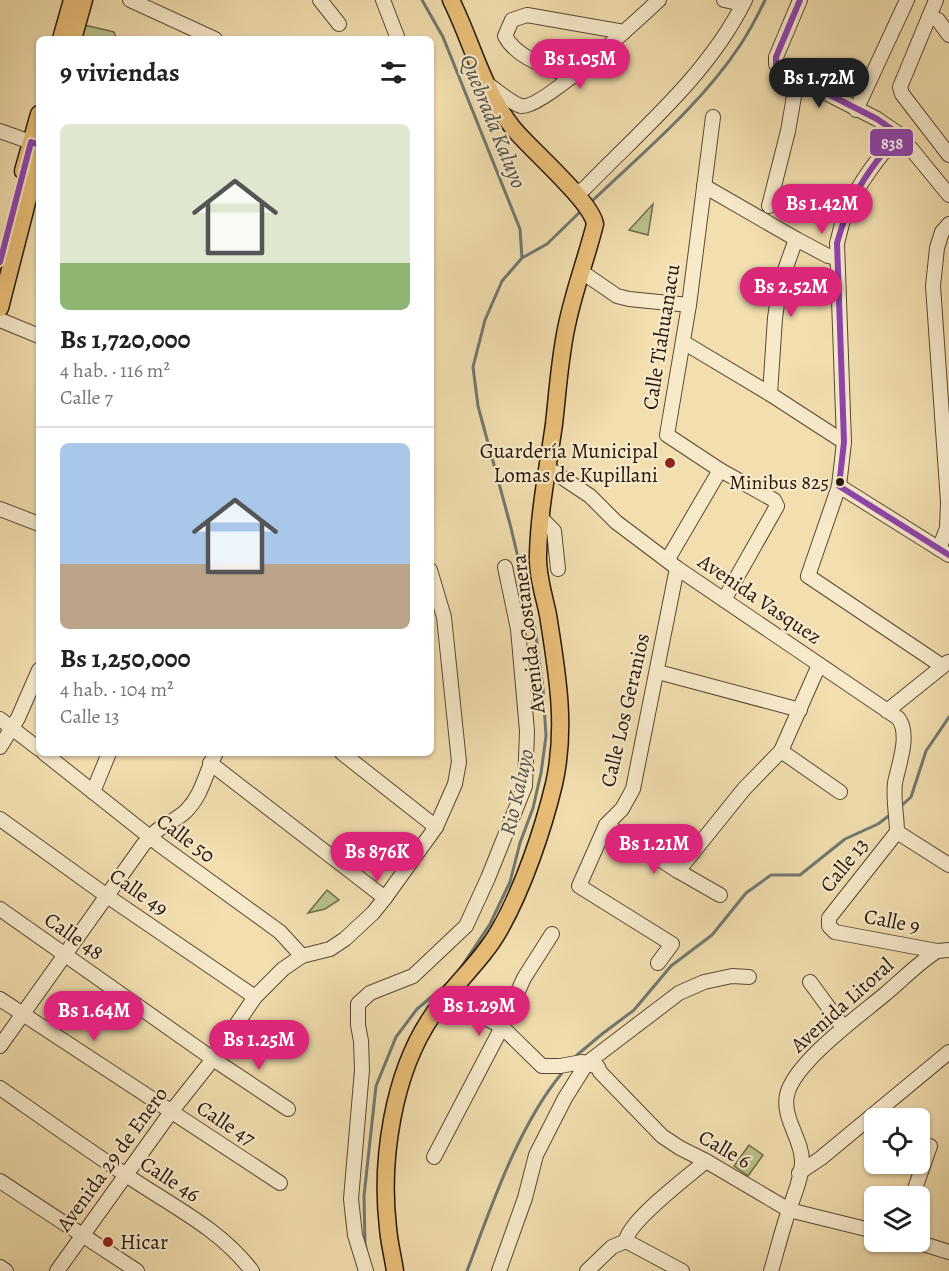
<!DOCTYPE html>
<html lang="es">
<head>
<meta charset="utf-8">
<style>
	body { margin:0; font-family:Alegreya,serif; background:#f2f2f2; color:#222; height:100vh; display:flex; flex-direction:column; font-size:22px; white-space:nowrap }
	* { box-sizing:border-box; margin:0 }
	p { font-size:20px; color:#767676 }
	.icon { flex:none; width:33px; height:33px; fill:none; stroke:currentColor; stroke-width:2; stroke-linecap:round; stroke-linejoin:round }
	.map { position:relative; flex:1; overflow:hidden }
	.details { position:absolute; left:36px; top:36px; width:398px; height:720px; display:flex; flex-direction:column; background:#fff; border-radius:9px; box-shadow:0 2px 4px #0004 }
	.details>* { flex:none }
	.tools { position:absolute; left:864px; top:1108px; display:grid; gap:12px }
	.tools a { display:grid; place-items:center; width:66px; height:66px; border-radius:9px; background:#fff; box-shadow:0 2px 4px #0004; font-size:30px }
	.price { position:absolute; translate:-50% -51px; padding:0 14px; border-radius:21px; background:#db2777; color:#fff; font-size:20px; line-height:39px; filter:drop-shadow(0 2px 3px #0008) }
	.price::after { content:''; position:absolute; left:50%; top:36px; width:18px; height:14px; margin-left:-9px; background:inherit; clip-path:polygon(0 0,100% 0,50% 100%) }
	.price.on { background:#222; color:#fff }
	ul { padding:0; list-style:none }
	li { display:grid; align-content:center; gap:12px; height:318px; padding:0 24px }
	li+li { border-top:2px solid #e0e0e0 }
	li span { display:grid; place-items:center; height:186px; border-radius:9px; color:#555 }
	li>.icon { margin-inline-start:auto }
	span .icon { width:108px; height:108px; fill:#fffc; stroke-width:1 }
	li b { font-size:26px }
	h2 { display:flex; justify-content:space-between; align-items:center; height:72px; padding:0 24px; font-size:26px }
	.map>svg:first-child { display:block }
	.green { fill:#bac18b; stroke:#706c4b; stroke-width:1.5 }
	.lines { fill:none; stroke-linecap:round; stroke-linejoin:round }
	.stream { stroke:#707872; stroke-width:3 }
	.minor-casing { stroke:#5a4834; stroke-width:16 }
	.major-casing { stroke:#27160b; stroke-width:19 }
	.minor { stroke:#f7eacb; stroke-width:14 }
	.major { stroke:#e9bf78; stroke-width:16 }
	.bus-1-casing { stroke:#f7eacb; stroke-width:10 }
	.bus-1 { stroke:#8e44ad; stroke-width:6 }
	.poi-dot { fill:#8f2418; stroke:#f7eacb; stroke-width:2 }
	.bus-dot { fill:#27160b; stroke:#f7eacb; stroke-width:2 }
	.labels { text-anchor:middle; stroke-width:4.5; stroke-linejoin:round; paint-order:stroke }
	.bus-label { font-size:20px; fill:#27160b; stroke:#f7eacb; text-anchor:end }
	.street-label { font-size:21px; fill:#27160b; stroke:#f7eacb }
	.poi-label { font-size:21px; fill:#27160b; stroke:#f7eacb; text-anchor:end }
	.water-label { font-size:22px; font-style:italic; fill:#524f47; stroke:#f7eacb }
	.line-badge { stroke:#f7eacb; stroke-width:2 }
	.badge-label { font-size:16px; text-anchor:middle; font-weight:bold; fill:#fff }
</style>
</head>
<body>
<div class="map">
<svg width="949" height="1271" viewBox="0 0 949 1271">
	<rect width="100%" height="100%" fill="#f2deaf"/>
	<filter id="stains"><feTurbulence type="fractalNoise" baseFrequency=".00333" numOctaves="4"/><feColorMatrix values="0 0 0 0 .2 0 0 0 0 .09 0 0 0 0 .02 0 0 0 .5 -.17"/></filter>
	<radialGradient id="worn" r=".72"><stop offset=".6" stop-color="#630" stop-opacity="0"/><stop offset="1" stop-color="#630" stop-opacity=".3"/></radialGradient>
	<g class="green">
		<path d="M80,24L114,32L116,37L76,39Z"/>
		<path d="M653,204L648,235L629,230Z"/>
		<path d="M327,890L339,900L325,909L308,913Z"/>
		<path d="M749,1145L763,1155L748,1176L734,1166Z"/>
	</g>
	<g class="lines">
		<g class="stream">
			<path d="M422,0L443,37L520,229L522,258"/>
			<path d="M589,204C641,154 701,105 741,44C750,30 758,15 765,0"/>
			<path d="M901,806L911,797L926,751L949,717"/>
			<path d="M460,969L490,924L510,882L520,843L533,808L541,773L546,736L543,689L535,629L510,524L478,406L473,367L485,320L502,281L522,258L547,244L582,210"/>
			<path d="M577,1055L602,1034L634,1010L671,966L712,935L746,893L771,875H800L845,839L878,824L891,814"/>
			<path d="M367,1253L365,1244L364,1196L376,1086L396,1037L417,1009L448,983"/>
			<path d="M467,1271C491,1207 518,1126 562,1073"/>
		</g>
		<defs>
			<g id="minor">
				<path d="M130,0L215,39"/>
				<path d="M320,0L339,24"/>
				<path d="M383,0L398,39"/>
				<path d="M724,0L743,4"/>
				<path d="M800,0L776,57V64L779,69L877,119L899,134L949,195"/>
				<path d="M936,0L900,87L902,94L949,155"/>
				<path d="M929,17L938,20L949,35"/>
				<path d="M572,77C549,67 517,59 505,36L512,20L527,15L624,32"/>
				<path d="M486,83C495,89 512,104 521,106C542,110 639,18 659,0"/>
				<path d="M856,110L907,0"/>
				<path d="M713,117L689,305L667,435L720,470L774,500L777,506L724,600"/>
				<path d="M0,131L39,145"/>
				<path d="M899,134C879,157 859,182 846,212C842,221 840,233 837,243L844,442L839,486L808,576L942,666"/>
				<path d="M704,186L796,239L828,256L837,258"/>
				<path d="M575,194L585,188C641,130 709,74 745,0"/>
				<path d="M769,206L788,131L797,79"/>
				<path d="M582,272L617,296L629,299L689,305"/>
				<path d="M0,320L39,336"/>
				<path d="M683,342L770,394L844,442"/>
				<path d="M770,394L775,318L780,284L796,239"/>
				<path d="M548,468L590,496L616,522L677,568L898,718C911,734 898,766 895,783C893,799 897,817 897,832"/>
				<path d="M839,486L949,555"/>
				<path d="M0,509L39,524"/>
				<path d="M542,519L554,531L558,569"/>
				<path d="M939,549L947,528L948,502L933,286L937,248L942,232L949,224"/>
				<path d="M668,559L720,470"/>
				<path d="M658,672L800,710"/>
				<path d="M887,711L948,662"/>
				<path d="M0,719L39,749"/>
				<path d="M0,747L18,718L39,670"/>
				<path d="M781,751L840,792"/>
				<path d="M44,753L160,845L280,932L302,956"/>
				<path d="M342,753L436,827"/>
				<path d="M210,763L385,898"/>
				<path d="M93,792L109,753"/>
				<path d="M0,819L107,896L255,997"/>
				<path d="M606,825L678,871L720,895"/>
				<path d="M897,832L829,918V926L835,932L937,951L949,950"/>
				<path d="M897,832L949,865"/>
				<path d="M678,871L744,789L781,751L819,665"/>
				<path d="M0,909L213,1059L288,1109"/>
				<path d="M658,963L672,944L579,886L606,825L622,809L633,789L677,568"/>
				<path d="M810,982L843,1027"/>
				<path d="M446,996L502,1027L542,1066H560L582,1062L598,1067L600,1072L662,1136L680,1148L706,1161L789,1210L874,1231"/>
				<path d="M0,999L280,1183"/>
				<path d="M0,1046L143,845C148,840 153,833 159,829C168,823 179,818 186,811C203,794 205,773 216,753"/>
				<path d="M0,1088C43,1118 85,1148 129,1177C172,1206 220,1229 252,1271"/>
				<path d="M434,1157L502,1027L524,978L552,934"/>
				<path d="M799,1173L821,1158L949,1052"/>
				<path d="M0,1181L137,1271"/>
				<path d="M912,1197L930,1146"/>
				<path d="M917,1242L949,1252"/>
				<path d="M0,1267L6,1271"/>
				<path d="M57,1271L171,1112L213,1059L255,997L283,969L302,956L330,949L345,939L373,913L385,898L436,827L455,784L459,762L444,617L430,570"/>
				<path d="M366,1271L355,1235L351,1199L362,1070L361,1041L358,1025V1004L370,993L413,976L466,926L488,878L525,786L527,731L518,629L505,567"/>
				<path d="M499,1271L525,1198L536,1155L565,1098L587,1063L679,993L704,982L732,976L749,977"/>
				<path d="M587,1271L612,1247L626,1241"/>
				<path d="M682,1271L626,1241C628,1221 689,1176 706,1161"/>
				<path d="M771,1271C777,1251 782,1230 789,1210C794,1195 802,1177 802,1161C802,1139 782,1118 787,1095C794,1063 859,1016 884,995C902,980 917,964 937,951"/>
			</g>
			<g id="major">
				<path d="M61,39L72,0"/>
				<path d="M73,39L84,0"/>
				<path d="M23,171L39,114"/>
				<path d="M0,308L39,156"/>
				<path d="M395,1271C393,1257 389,1242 388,1228C380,1160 393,1073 432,1016C453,985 482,961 500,929C523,888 543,830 554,784C567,727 557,672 548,615C544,595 537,575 538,555C539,511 548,467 554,424C558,389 560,353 568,320C575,288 587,256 595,224C591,201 531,150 513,128C483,91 472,42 451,0"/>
			</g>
		</defs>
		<use href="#minor" class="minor-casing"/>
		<use href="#major" class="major-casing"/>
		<use href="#minor" class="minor"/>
		<use href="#major" class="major"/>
		<defs>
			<g id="bus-1">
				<path d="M800,0L776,57V64L779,69L877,119L899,134C867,171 850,196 837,243L844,442L839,486L949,555"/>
				<path d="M0,262L31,142L39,145"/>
			</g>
		</defs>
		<use href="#bus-1" class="bus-1-casing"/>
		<use href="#bus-1" class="bus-1"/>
	</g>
	<g class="poi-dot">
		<circle cx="670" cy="463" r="6"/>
		<circle cx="108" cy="1242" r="6"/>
	</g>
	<circle class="bus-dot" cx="840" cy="482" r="5"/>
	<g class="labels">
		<g class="bus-label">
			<text x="829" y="489">Minibus 825</text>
		</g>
		<g class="street-label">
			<text transform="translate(661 337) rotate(-81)" y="7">Calle Tiahuanacu</text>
			<text transform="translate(760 599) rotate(34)" y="7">Avenida Vasquez</text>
			<text transform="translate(528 634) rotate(-97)" y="7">Avenida Costanera</text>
			<text transform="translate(625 710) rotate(-77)" y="7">Calle Los Geranios</text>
			<text transform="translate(186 838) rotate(37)" y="7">Calle 50</text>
			<text transform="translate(844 865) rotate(-51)" y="7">Calle 13</text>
			<text transform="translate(139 892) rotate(35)" y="7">Calle 49</text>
			<text transform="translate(892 921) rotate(11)" y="7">Calle 9</text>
			<text transform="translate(74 936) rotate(35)" y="7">Calle 48</text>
			<text transform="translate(842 1005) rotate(-42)" y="7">Avenida Litoral</text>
			<text transform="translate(226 1123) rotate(33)" y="7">Calle 47</text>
			<text transform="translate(725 1149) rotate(30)" y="7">Calle 6</text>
			<text transform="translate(112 1159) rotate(-54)" y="7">Avenida 29 de Enero</text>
			<text transform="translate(170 1179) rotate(33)" y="7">Calle 46</text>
		</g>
		<g class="poi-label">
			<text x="658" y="458">Guardería Municipal<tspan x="658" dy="24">Lomas de Kupillani</tspan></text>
			<text x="120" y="1249" text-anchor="start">Hicar</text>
		</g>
		<g class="water-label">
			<text transform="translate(494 121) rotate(68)" y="8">Quebrada Kaluyo</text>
			<text transform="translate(516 792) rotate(-77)" y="8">Rio Kaluyo</text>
		</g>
	</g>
	<rect class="line-badge" x="869" y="128" width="45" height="29" rx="6" fill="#8e44ad"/>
	<g class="badge-label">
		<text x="892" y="149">838</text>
	</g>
	<rect width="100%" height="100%" filter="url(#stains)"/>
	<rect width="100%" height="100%" fill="url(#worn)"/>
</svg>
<div class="tools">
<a><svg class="icon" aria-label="locate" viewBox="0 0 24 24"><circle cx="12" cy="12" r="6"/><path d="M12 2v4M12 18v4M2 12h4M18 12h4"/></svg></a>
<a><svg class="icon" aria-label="layers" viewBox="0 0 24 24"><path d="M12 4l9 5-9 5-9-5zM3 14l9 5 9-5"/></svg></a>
</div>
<b class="price" style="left:580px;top:90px">Bs 1.05M</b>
<b class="price on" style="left:819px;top:109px">Bs 1.72M</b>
<b class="price" style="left:822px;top:235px">Bs 1.42M</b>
<b class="price" style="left:791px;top:318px">Bs 2.52M</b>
<b class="price" style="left:654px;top:875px">Bs 1.21M</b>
<b class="price" style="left:377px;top:883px">Bs 876K</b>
<b class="price" style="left:479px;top:1037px">Bs 1.29M</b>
<b class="price" style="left:94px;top:1042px">Bs 1.64M</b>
<b class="price" style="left:259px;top:1071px">Bs 1.25M</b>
<section class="details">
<h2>9 viviendas<svg class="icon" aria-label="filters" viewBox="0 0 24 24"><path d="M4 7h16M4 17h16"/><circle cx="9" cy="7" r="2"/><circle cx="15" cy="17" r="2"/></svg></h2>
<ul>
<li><span style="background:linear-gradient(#dfe7d0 75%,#8fb573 0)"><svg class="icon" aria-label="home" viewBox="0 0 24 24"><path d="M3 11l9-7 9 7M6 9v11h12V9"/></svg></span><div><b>Bs 1,720,000</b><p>4 hab. · 116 m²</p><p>Calle 7</p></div></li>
<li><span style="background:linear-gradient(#a9c7e8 65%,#b9a48a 0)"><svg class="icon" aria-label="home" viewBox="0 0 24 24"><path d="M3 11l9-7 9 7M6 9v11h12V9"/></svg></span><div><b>Bs 1,250,000</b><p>4 hab. · 104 m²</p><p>Calle 13</p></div></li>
</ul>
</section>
</div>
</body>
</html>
